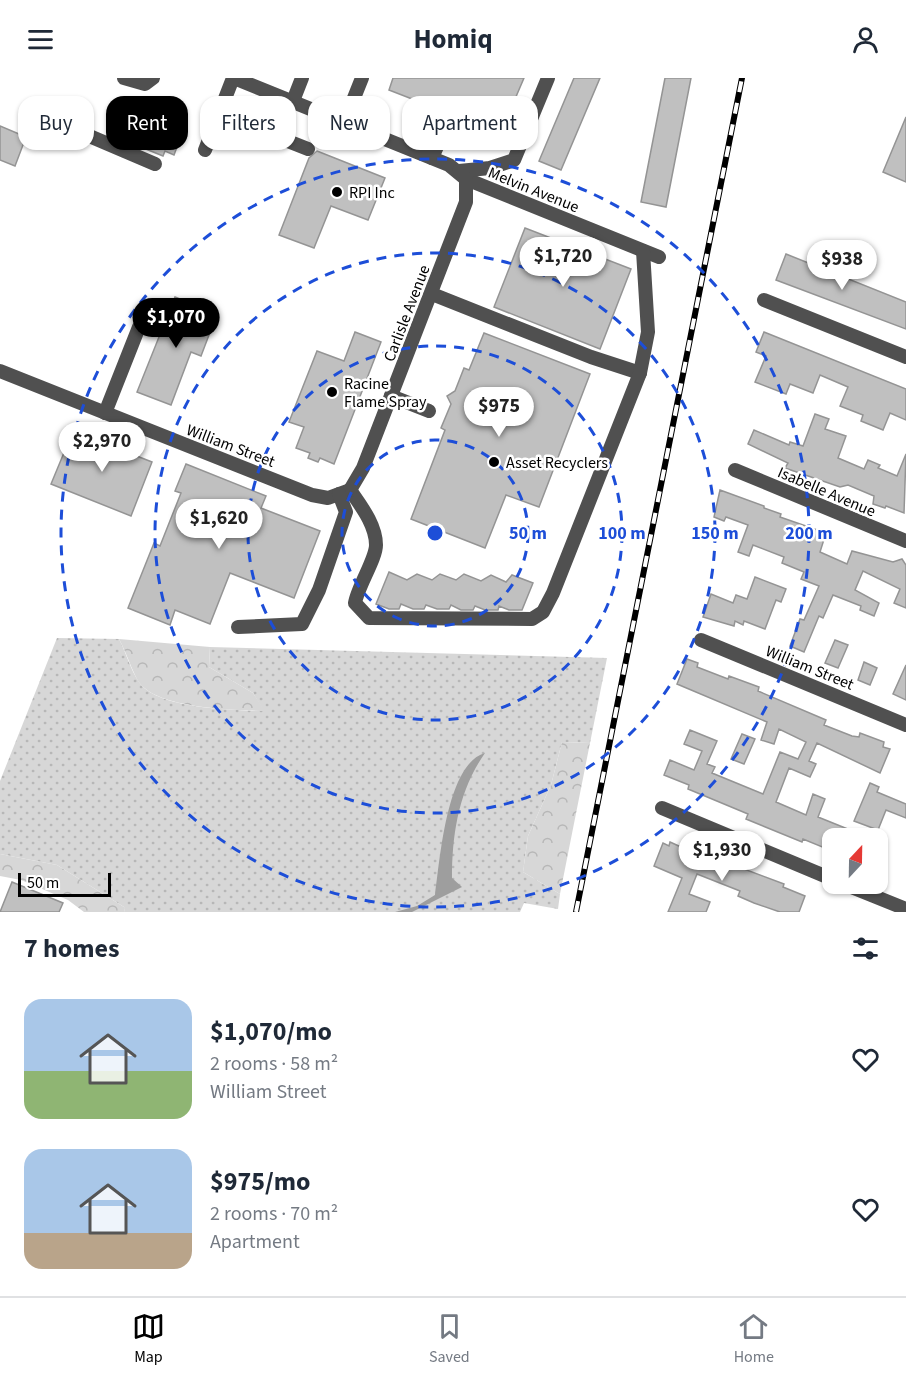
<!DOCTYPE html>
<html lang="en">
<head>
<meta charset="utf-8">
<style>
	body { margin:0; font-family:"Source Sans 3",sans-serif; background:#f2f2f3; color:#1f2937; height:100vh; display:flex; flex-direction:column; font-size:22px; white-space:nowrap }
	* { box-sizing:border-box; margin:0 }
	p { font-size:20px; color:#747a83 }
	.icon { flex:none; width:33px; height:33px; fill:none; stroke:currentColor; stroke-width:2; stroke-linecap:round; stroke-linejoin:round }
	.map { position:relative; height:834px; overflow:hidden }
	.side { display:flex; flex-direction:column; background:#fff; flex:1 }
	.side>* { flex:none }
	.banner { position:absolute; left:18px; top:18px; width:600px; height:54px; display:flex; gap:12px }
	.needle { width:39px; rotate:22deg }
	.tools { position:absolute; left:822px; top:750px; display:grid; gap:12px }
	.tools a { display:grid; place-items:center; width:66px; height:66px; border-radius:12px; background:#fff; box-shadow:0 2px 4px #0004; font-size:30px }
	.scale { position:absolute; left:18px; bottom:15px; width:93px; box-sizing:border-box; padding-left:6px; border:3px solid #000; border-top:0; font-size:16px; line-height:21px; white-space:nowrap; color:#000; -webkit-text-stroke:4px #fff; paint-order:stroke }
	.price { position:absolute; translate:-50% -51px; padding:0 14px; border-radius:21px; background:#fff; color:#222; font-size:20px; line-height:39px; filter:drop-shadow(0 2px 3px #0008) }
	.price::after { content:''; position:absolute; left:50%; top:36px; width:18px; height:14px; margin-left:-9px; background:inherit; clip-path:polygon(0 0,100% 0,50% 100%) }
	.price.on { background:#000; color:#fff }
	ul { padding:0; list-style:none }
	li { display:flex; align-items:center; gap:18px; height:150px; padding:0 24px }
	li span { display:grid; place-items:center; flex:none; width:168px; height:120px; border-radius:18px; color:#555 }
	li>.icon { margin-inline-start:auto }
	span .icon { width:72px; height:72px; fill:#fffc; stroke-width:1 }
	li b { font-size:26px }
	h2 { display:flex; justify-content:space-between; align-items:center; height:72px; padding:0 24px; font-size:26px }
	.chip { padding:0 21px; border-radius:18px; background:#fff; box-shadow:0 2px 4px #0004; font-size:21px; line-height:54px }
	.chip.on { background:#000; color:#fff }
	header { display:flex; justify-content:space-between; align-items:center; height:78px; padding:0 24px; background:#fff; font-size:27px; font-weight:700 }
	.dock { display:flex; justify-content:space-around; align-items:center; height:84px; border-top:2px solid #e0e1e3; background:#fff; font-size:16px; color:#747a83 }
	.dock a { display:grid; justify-items:center; gap:3px }
	.dock .on { color:#000 }
	.map>svg:first-child { display:block }
	.grass { fill:url(#grass-dots) }
	.forest { fill:url(#forest-crowns) }
	.water { fill:#9e9e9e }
	.building { fill:#c0c0c0; stroke:#949494; stroke-width:1.5 }
	.lines { fill:none; stroke-linecap:round; stroke-linejoin:round }
	.minor { stroke:#505050; stroke-width:14 }
	.rail-casing { stroke:#000; stroke-width:6 }
	.rail { stroke:#fff; stroke-width:4; stroke-dasharray:11; stroke-linecap:butt }
	.ring { fill:none; stroke:#1d4ed8; stroke-width:3; stroke-dasharray:10 8 }
	.poi-dot { fill:#000; stroke:#fff; stroke-width:2 }
	.labels { text-anchor:middle; stroke-width:5; stroke-linejoin:round; paint-order:stroke }
	.street-label { font-size:16px; fill:#000; stroke:#fff }
	.poi-label { font-size:16px; fill:#000; stroke:#fff; text-anchor:start }
	.centre { fill:#1d4ed8; stroke:#fff; stroke-width:3 }
	.ring-label { font-size:18px; text-anchor:middle; font-weight:bold; fill:#1d4ed8; stroke:#fff; stroke-width:5; stroke-linejoin:round; paint-order:stroke }
</style>
</head>
<body>
<header><svg class="icon" aria-label="menu" viewBox="0 0 24 24"><path d="M4 6h16M4 12h16M4 18h16"/></svg>Homiq<svg class="icon" aria-label="person" viewBox="0 0 24 24"><circle cx="12" cy="8" r="4"/><path d="M4 21q1-7 8-7t8 7"/></svg></header>
<div class="map">
<svg width="906" height="834" viewBox="0 0 906 834">
	<defs>
		<pattern id="grass-dots" width="8" height="8" patternUnits="userSpaceOnUse" patternTransform="scale(1.5)"><rect width="8" height="8" fill="#d7d7d7"/><path d="M2 2h.1M6 6h.1" fill="none" stroke="#b7b7b7" stroke-width="1.8" stroke-linecap="round"/></pattern>
		<pattern id="forest-crowns" width="20" height="18" patternUnits="userSpaceOnUse" patternTransform="scale(1.5)"><rect width="20" height="18" fill="#d7d7d7"/><path d="M2 6a3 3 0 1 1 6 0M12 15a3 3 0 1 1 6 0" fill="none" stroke="#b7b7b7"/></pattern>
	</defs>
	<rect width="100%" height="100%" fill="#fff"/>
	<path class="grass" d="M57,560L119,561C126,574 130,591 139,604C157,631 233,632 264,633L253,615L209,589L210,569L607,580L590,665L562,664L551,707L528,758L523,794L560,816L558,831L524,825L520,834H125L124,829L57,787L0,776V703Z"/>
	<g class="forest">
		<path d="M119,561L210,569L209,589L253,615L265,633C234,632 156,631 138,603C131,590 126,574 119,561Z"/>
		<path d="M562,664L590,665L560,816L523,794L528,758L551,707Z"/>
		<path d="M0,776L57,787L124,829L125,834H84L68,822L21,802L0,798Z"/>
	</g>
	<path class="water" d="M485,675C459,712 452,755 452,800L462,809L412,834H395L417,828L435,817C440,784 446,686 485,675Z"/>
	<g class="building">
		<path d="M393,0H524L500,56L460,39L462,30L456,24H448L443,33L389,12Z"/>
		<path d="M574,0H600L561,92L539,83Z"/>
		<path d="M665,0H691L666,129L641,124Z"/>
		<path d="M133,28L150,35L152,31L186,45L174,77L165,73L163,78L136,67L138,63L122,56Z"/>
		<path d="M906,39V104L883,94Z"/>
		<path d="M0,48L26,59L15,88L0,82Z"/>
		<path d="M317,73L385,100L368,142L331,128L314,170L279,157L309,80Z"/>
		<path d="M525,150L631,191L600,271L494,229Z"/>
		<path d="M786,176L906,224V251L776,202Z"/>
		<path d="M175,219L217,236L201,278L191,274L171,327L137,314Z"/>
		<path d="M355,254L381,264L334,386L320,380L318,384L308,380L310,375L296,370L304,349L289,344L317,273L344,283Z"/>
		<path d="M764,254L906,311V342L890,335L883,352L861,343L863,337L840,328L848,309L820,297L813,315L790,306L786,316L755,304L766,278L756,274Z"/>
		<path d="M484,255L590,296L539,429L506,417L485,470L411,441L445,352L441,350L451,326L447,318L455,313L464,290L469,292Z"/>
		<path d="M815,336L829,341L825,351L846,358L838,380L864,391L868,382L880,387L878,390L897,398L906,376L904,435L886,428L885,430L873,426L874,418L848,407L840,409L785,390L788,385L748,366L754,352L789,367L790,364L803,368Z"/>
		<path d="M73,353L152,384L131,438L51,406Z"/>
		<path d="M186,386L266,418L261,430L320,453L294,520L230,495L210,546L175,532L170,547L128,530L154,465L160,468L181,415L175,413Z"/>
		<path d="M720,412L764,428V430L781,436L780,439L826,455L820,474L847,486L852,473L893,484L902,481L906,487V530L894,525L900,511L863,493L855,512L879,525L874,538L860,532L861,528L833,517L823,540L819,538L804,574L790,568L800,541L804,542L819,508L801,501L804,494L782,485L784,479L753,467L749,478L738,474L748,447L726,439L724,443L714,439Z"/>
		<path d="M389,494L407,502L417,496L432,502L440,496L456,502L464,496L481,503L491,497L506,504L512,497L533,505L522,532H509L499,528L498,532H485L475,528L473,532H461L451,527L449,531H437L426,527L424,531H413L401,526L399,531H389L376,526Z"/>
		<path d="M755,499L786,511L781,524L776,522L765,551L744,543L743,547L735,543L734,548L703,539L711,516L733,525L736,517L747,521Z"/>
		<path d="M835,562L848,567L838,590L825,585Z"/>
		<path d="M687,581L698,585L697,589L728,601L729,598L759,609L758,613L826,642L824,647L852,658L859,659L860,655L884,664L883,669L890,671L880,695L817,665L809,683L816,686L810,699L789,690L776,724L806,737L813,716L825,721L818,739L870,760H832V773L803,761L802,764L746,741L748,736L688,711L689,707L664,697L670,682L694,692L702,673L684,666L690,652L717,663L707,686L715,689L712,695L763,716L780,674L798,681L806,664L779,651L774,666L761,662L767,644L677,606Z"/>
		<path d="M864,584L877,590L870,607L858,602Z"/>
		<path d="M906,587V622L893,616Z"/>
		<path d="M742,656L755,661L744,686L731,681Z"/>
		<path d="M870,705L879,709L877,714L906,726V740L886,732L878,752L854,743Z"/>
		<path d="M670,764L725,789L728,785L784,806L783,809L805,818L799,834H780L754,825L738,818L740,813L697,796L689,816L710,824L706,834H668L682,800L654,788L663,765L669,768Z"/>
		<path d="M12,804L63,825L59,834H0Z"/>
	</g>
	<g class="lines">
		<g class="minor">
			<path d="M124,0L145,6L153,0"/>
			<path d="M234,0L449,87L466,101L659,179"/>
			<path d="M293,23L302,0"/>
			<path d="M219,36L308,71"/>
			<path d="M344,45L362,0"/>
			<path d="M87,57L155,86"/>
			<path d="M205,72L233,0"/>
			<path d="M432,80L453,32"/>
			<path d="M459,93L490,90L514,82L548,0"/>
			<path d="M432,216L591,279L640,295"/>
			<path d="M764,222L906,279"/>
			<path d="M0,293L312,417L328,420L350,412"/>
			<path d="M391,318L429,333"/>
			<path d="M105,335L139,249"/>
			<path d="M735,392L906,463"/>
			<path d="M350,412C361,428 376,447 376,467C376,481 358,508 355,525L369,540L532,541L543,534L553,515L640,295L648,254L643,173"/>
			<path d="M350,412L363,390L466,124V101"/>
			<path d="M238,549L302,546L319,512L346,434L339,416"/>
			<path d="M701,562L906,647"/>
			<path d="M662,730L832,801"/>
			<path d="M844,806L906,831"/>
		</g>
		<defs>
			<path id="rail" d="M576,834L742,0"/>
		</defs>
		<use href="#rail" class="rail-casing"/>
		<use href="#rail" class="rail"/>
	</g>
	<g class="ring">
		<circle cx="435" cy="455" r="93"/>
		<circle cx="435" cy="455" r="187"/>
		<circle cx="435" cy="455" r="280"/>
		<circle cx="435" cy="455" r="374"/>
	</g>
	<g class="poi-dot">
		<circle cx="337" cy="114" r="6"/>
		<circle cx="332" cy="314" r="6"/>
		<circle cx="494" cy="384" r="6"/>
	</g>
	<g class="labels">
		<g class="street-label">
			<text transform="translate(534 111) rotate(22)" y="6">Melvin Avenue</text>
			<text transform="translate(406 235) rotate(-69)" y="6">Carlisle Avenue</text>
			<text transform="translate(231 367) rotate(21)" y="6">William Street</text>
			<text transform="translate(827 413) rotate(23)" y="6">Isabelle Avenue</text>
			<text transform="translate(810 589) rotate(22)" y="6">William Street</text>
		</g>
		<g class="poi-label">
			<text x="349" y="120">RPI Inc</text>
			<text x="344" y="311">Racine<tspan x="344" dy="18">Flame Spray</tspan></text>
			<text x="506" y="390">Asset Recyclers</text>
		</g>
	</g>
	<circle cx="435" cy="455" r="9" class="centre"/>
	<g class="ring-label">
		<text x="528" y="461">50 m</text>
		<text x="622" y="461">100 m</text>
		<text x="715" y="461">150 m</text>
		<text x="809" y="461">200 m</text>
	</g>
</svg>
<div class="tools">
<a><svg class="needle" viewBox="-14 -14 28 28"><path d="M0-13l5 13h-10z" fill="#e53935"/><path d="M0 13l5-13h-10z" fill="#747a83"/></svg></a>
</div>
<div class="scale">50 m</div>
<b class="price" style="left:563px;top:210px">$1,720</b>
<b class="price" style="left:842px;top:213px">$938</b>
<b class="price on" style="left:176px;top:271px">$1,070</b>
<b class="price" style="left:499px;top:360px">$975</b>
<b class="price" style="left:102px;top:395px">$2,970</b>
<b class="price" style="left:219px;top:472px">$1,620</b>
<b class="price" style="left:722px;top:804px">$1,930</b>
<div class="banner">
<a class="chip">Buy</a>
<a class="chip on">Rent</a>
<a class="chip">Filters</a>
<a class="chip">New</a>
<a class="chip">Apartment</a>
</div>
</div>
<section class="side">
<h2>7 homes<svg class="icon" aria-label="filters" viewBox="0 0 24 24"><path d="M4 7h16M4 17h16"/><circle cx="9" cy="7" r="2"/><circle cx="15" cy="17" r="2"/></svg></h2>
<ul>
<li><span style="background:linear-gradient(#a9c7e8 60%,#8fb573 0)"><svg class="icon" aria-label="home" viewBox="0 0 24 24"><path d="M3 11l9-7 9 7M6 9v11h12V9"/></svg></span><div><b>$1,070/mo</b><p>2 rooms · 58 m²</p><p>William Street</p></div><svg class="icon" aria-label="heart" viewBox="0 0 24 24"><path d="M12 20l-8-8c-3-5 5-10 8-4 3-6 11-1 8 4z"/></svg></li>
<li><span style="background:linear-gradient(#a9c7e8 70%,#b9a48a 0)"><svg class="icon" aria-label="home" viewBox="0 0 24 24"><path d="M3 11l9-7 9 7M6 9v11h12V9"/></svg></span><div><b>$975/mo</b><p>2 rooms · 70 m²</p><p>Apartment</p></div><svg class="icon" aria-label="heart" viewBox="0 0 24 24"><path d="M12 20l-8-8c-3-5 5-10 8-4 3-6 11-1 8 4z"/></svg></li>
</ul>
</section>
<nav class="dock">
<a class="on"><svg class="icon" aria-label="map" viewBox="0 0 24 24"><path d="M3 6l6-2 6 2 6-2v14l-6 2-6-2-6 2zM9 4v14M15 6v14"/></svg>Map</a>
<a><svg class="icon" aria-label="saved" viewBox="0 0 24 24"><path d="M7 4h10v16l-5-4-5 4z"/></svg>Saved</a>
<a><svg class="icon" aria-label="home" viewBox="0 0 24 24"><path d="M3 11l9-7 9 7M6 9v11h12V9"/></svg>Home</a>
</nav>
</body>
</html>
